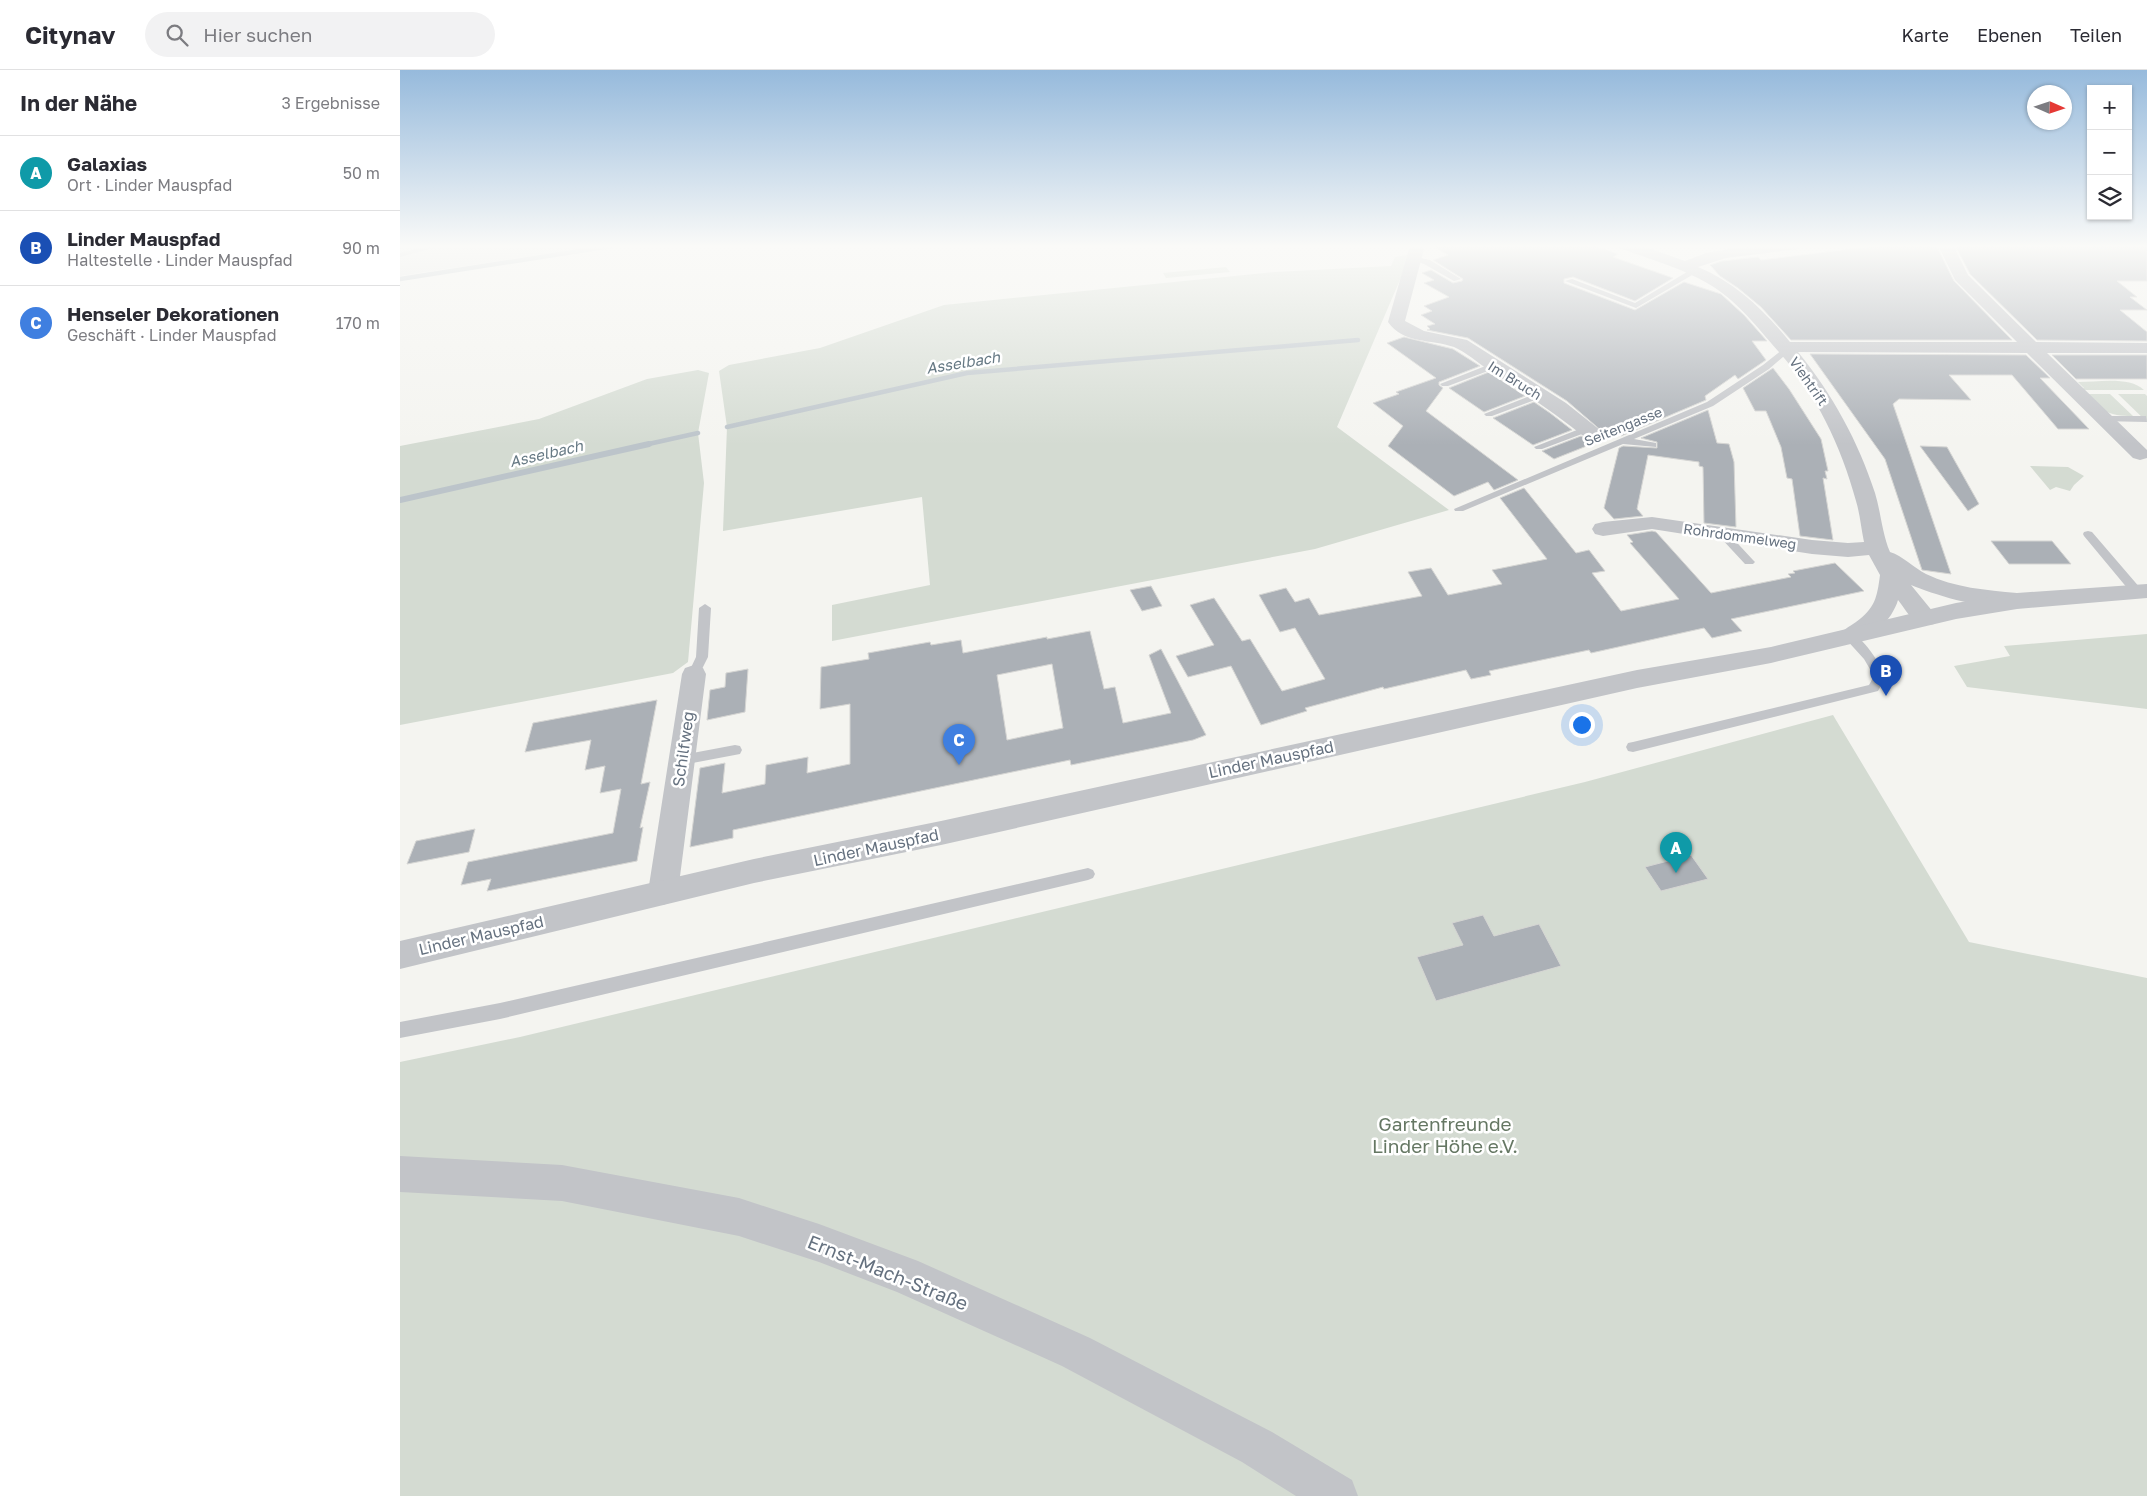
<!DOCTYPE html>
<html lang="de">
<head>
<meta charset="utf-8">
<style>
	:root { --surface:#fff; --page:#f2f2f3; --text:#2b2b33; --muted:#7c7c81; --line:#e1e1e2; --accent:#d93025 }
	body { margin:0; font-family:"Golos Text",sans-serif; background:var(--page); color:var(--text) }
	.controls { position:absolute; right:15px; top:15px; display:grid; overflow:hidden; border-radius:0px; box-shadow:0 1px 4px #0004 }
	.controls button { width:45px; height:45px; display:grid; place-items:center; padding:0; border:0; border-bottom:1px solid var(--line); background:var(--surface); color:var(--text); font:25px sans-serif }
	.compass { position:absolute; left:1627px; top:15px; width:45px; height:45px; border-radius:50%; background:var(--surface); box-shadow:0 1px 4px #0004; rotate:93deg }
	.you { position:absolute; left:1181px; top:654px; width:18px; height:18px; margin:-12px; border:4px solid #fff; border-radius:50%; background:#1a73e8; box-shadow:0 0 0 8px #1a73e833 }
	.badge { display:grid; place-items:center; width:32px; height:32px; border-radius:50%; background:var(--accent); color:#fff; font-size:16px; font-weight:700 }
	.pin { position:absolute; translate:-50% -41px; filter:drop-shadow(0 1px 2px #0008) }
	.pin::after { content:''; position:absolute; top:26px; width:18px; height:15px; background:inherit; clip-path:polygon(0 0,100% 0,50% 100%) }
	.list { margin:0; padding:0; list-style:none }
	h2 { display:flex; justify-content:space-between; align-items:center; height:65px; margin:0; padding:0 20px; font-size:21px }
	h2 small { font-size:16px; font-weight:400; color:var(--muted) }
	.list li { display:grid; grid-template-columns:32px 1fr auto; gap:15px; align-items:center; box-sizing:border-box; height:75px; padding:0 20px; border-top:1px solid var(--line) }
	.list b { display:block; font-size:19px; white-space:nowrap }
	.list p { margin:0; font-size:16px; white-space:nowrap; color:var(--muted) }
	.list em { font-size:16px; font-style:normal; color:var(--muted) }
	.icon { flex:none; width:28px; height:28px; fill:none; stroke:currentColor; stroke-width:2; stroke-linecap:round; stroke-linejoin:round }
	.map { position:relative; flex:none; width:1747px; height:1426px; overflow:hidden }
	header { display:flex; align-items:center; gap:30px; box-sizing:border-box; height:70px; padding:0 25px; background:var(--surface); border-bottom:1px solid var(--line) }
	header strong { font-size:24px }
	nav { display:flex; gap:28px; margin-inline-start:auto; font-size:18px }
	.search { width:350px; height:45px; background:var(--page); display:flex; align-items:center; gap:12px; box-sizing:border-box; padding:0 18px; border-radius:28px; color:var(--muted); font-size:19px }
	main { display:flex }
	aside { flex:1; background:var(--surface) }
	.map>svg:first-child { display:block }
	.built { fill:#e4e5e4 }
	.green { fill:#d4dbd2 }
	.lines { fill:none; stroke-linecap:round; stroke-linejoin:round }
	.stream-far1 { stroke:#bcc4ca; stroke-width:4.5 }
	.stream { stroke:#bcc4ca; stroke-width:6 }
	.building { fill:#abb0b6; stroke:#d5d5d3; fill-rule:evenodd }
	.service { fill:#c2c4c8; fill-rule:evenodd }
	.minor { fill:#c2c4c8; fill-rule:evenodd }
	.tertiary { fill:#c2c4c8; fill-rule:evenodd }
	.labels { text-anchor:middle; dominant-baseline:central; stroke-width:5; stroke-linejoin:round; paint-order:stroke }
	.far-street-label { font-size:14px; fill:#65717f; stroke:#fff }
	.far-water-label { font-size:15px; font-style:italic; fill:#667984; stroke:#fff }
	.street-label { font-size:16px; fill:#65717f; stroke:#fff }
	.near-park-label { font-size:19px; fill:#657763; stroke:#fff }
	.near-street-label { font-size:19px; fill:#65717f; stroke:#fff }
</style>
</head>
<body>
<header>
<strong>Citynav</strong>
<div class="search"><svg class="icon" aria-label="search" viewBox="0 0 24 24"><circle cx="10" cy="10" r="6"/><path d="M15 15l6 6"/></svg>Hier suchen</div>
<nav><a>Karte</a><a>Ebenen</a><a>Teilen</a></nav>
</header>
<main>
<aside>
<h2>In der Nähe<small>3 Ergebnisse</small></h2>
<ul class="list">
<li><span class="badge" style="background:#0f9aa8">A</span><div><b>Galaxias</b><p>Ort · Linder Mauspfad</p></div><em>50 m</em></li>
<li><span class="badge" style="background:#1a4fb4">B</span><div><b>Linder Mauspfad</b><p>Haltestelle · Linder Mauspfad</p></div><em>90 m</em></li>
<li><span class="badge" style="background:#3f7fe0">C</span><div><b>Henseler Dekorationen</b><p>Geschäft · Linder Mauspfad</p></div><em>170 m</em></li>
</ul>
</aside>
<div class="map">
<svg width="1747" height="1426" viewBox="0 0 1747 1426">
	<rect width="100%" height="100%" fill="#f4f4f0"/>
	<path class="built" d="M 0,175 L 203,175 L 0,206 Z"/>
	<path class="green" d="M 1007,185 L 1002,205 L 937,357 L 1049,440 L 915,479 L 432,571 L 432,535 L 530,515 L 522,427 L 323,461 L 327,357 L 319,301 L 329,295 L 420,278 L 544,235 L 875,202 L 991,196 L 995,187 Z
		M 826,197 L 830,202 L 766,208 L 763,203 Z
		M 298,300 L 309,303 L 298,363 L 304,413 L 288,592 L 273,603 L 0,655 L 0,376 L 139,349 L 247,309 Z
		M 1678,312 C 1698,312 1730,306 1744,320 L 1681,320 L 1684,318 Z
		M 1685,324 L 1710,324 L 1733,346 C 1707,346 1703,341 1685,324 Z
		M 1718,324 L 1745,324 L 1747,326 L 1747,352 Z
		M 1630,396 L 1668,397 L 1684,406 L 1674,415 L 1670,421 L 1656,417 L 1650,420 Z
		M 1747,564 L 1747,639 L 1567,617 L 1554,596 L 1610,586 L 1604,576 Z
		M 1433,645 L 1569,872 L 1747,908 L 1747,1426 L 0,1426 L 0,992 L 120,967 L 1185,712 Z"/>
	<g class="lines">
		<path class="stream-far1" d="M 0,209 L 218,175
			M 327,357 L 567,303 L 958,270
			M 244,375 L 298,363"/>
		<path class="stream" d="M 0,430 L 249,374"/>
	</g>
	<path class="building" d="M 1031,175 L 1193,175 L 1218,184 L 1213,187 L 1273,208 L 1235,231 L 1173,207 L 1164,209 L 1164,213 L 1235,240 L 1284,212 L 1321,224 L 1344,245 L 1367,271 L 1352,271 L 1366,290 L 1338,309 L 1335,305 L 1305,326 L 1306,330 L 1221,366 L 1222,362 L 1154,389 L 1142,381 L 1181,366 L 1192,372 L 1201,370 L 1204,363 L 1167,331 L 1068,268 L 1027,260 L 1030,259 L 1027,256 L 1035,254 L 1021,245 L 1032,241 L 1024,236 L 1049,227 L 1024,213 L 1034,210 L 1022,203 L 1031,200 L 1053,213 L 1062,211 L 1063,209 L 1033,190 L 1048,185 Z
		M 1482,175 L 1536,175 L 1554,211 L 1612,270 L 1391,270 L 1361,237 L 1338,218 L 1320,206 L 1310,195 L 1322,191 L 1358,187 L 1361,190 Z
		M 1555,175 L 1747,175 L 1747,211 L 1717,211 L 1737,227 L 1730,227 L 1747,240 L 1720,240 L 1747,262 L 1747,271 L 1637,270 L 1570,204 Z
		M 1004,267 L 1053,279 L 1080,296 L 1039,312 L 1039,315 L 1043,318 L 1026,341 L 1118,410 L 1094,420 L 1088,412 L 1054,426 L 988,376 L 1003,356 L 973,333 L 999,324 L 996,322 L 1036,308 L 987,273 Z
		M 1410,284 L 1626,285 L 1650,308 L 1640,308 L 1689,359 L 1658,359 L 1612,305 L 1549,305 L 1571,330 L 1499,329 L 1493,334 L 1551,504 L 1522,500 L 1485,389 Z
		M 1652,285 L 1747,285 L 1747,309 L 1676,309 Z
		M 1373,298 L 1389,319 L 1421,369 L 1428,401 L 1425,401 L 1427,409 L 1423,408 L 1433,470 L 1400,466 L 1392,409 L 1387,408 L 1381,377 L 1366,341 L 1355,341 L 1343,318 Z
		M 1089,302 L 1125,326 L 1084,342 L 1049,318 Z
		M 1134,332 L 1150,343 L 1172,360 L 1133,375 L 1093,348 Z
		M 1308,340 L 1317,373 L 1329,374 L 1334,392 L 1336,457 L 1304,453 L 1303,397 L 1299,396 L 1299,392 L 1248,385 L 1237,439 L 1243,446 L 1214,449 L 1204,438 L 1219,378 L 1223,376 L 1257,378 L 1257,372 L 1241,368 Z
		M 1520,376 L 1547,377 L 1579,434 L 1568,441 Z
		M 1124,418 L 1176,483 L 1189,480 L 1205,501 L 1192,503 L 1221,541 L 1279,529 L 1230,473 L 1233,472 L 1227,465 L 1252,461 L 1256,462 L 1311,523 L 1391,507 L 1388,504 L 1395,503 L 1393,501 L 1435,493 L 1464,521 L 1331,549 L 1342,561 L 1312,568 L 1304,558 L 1191,583 L 1189,580 L 1089,601 L 1091,605 L 1071,609 L 1066,600 L 984,619 L 983,617 L 905,638 L 907,641 L 861,655 L 831,596 L 788,607 L 776,586 L 814,575 L 790,535 L 814,528 L 842,571 L 850,569 L 882,621 L 925,609 L 895,558 L 880,562 L 859,525 L 886,518 L 895,532 L 909,528 L 919,545 L 1022,526 L 1008,502 L 1031,498 L 1048,525 L 1102,514 L 1092,500 L 1147,489 L 1100,428 Z
		M 1591,471 L 1652,471 L 1671,494 L 1609,494 Z
		M 751,516 L 762,536 L 742,541 L 730,520 Z
		M 690,561 L 704,619 L 715,617 L 723,653 L 771,643 L 749,585 L 761,579 L 806,665 L 793,670 L 671,695 L 670,690 L 333,760 L 333,768 L 290,777 L 300,698 L 325,693 L 322,723 L 365,714 L 366,695 L 408,687 L 407,703 L 450,694 L 450,634 L 420,639 L 421,597 L 469,589 L 468,583 L 530,572 L 531,575 L 561,570 L 563,583 L 647,567 L 647,569 ZM 652,594 L 663,658 L 607,670 L 597,605 Z
		M 348,599 L 345,642 L 307,650 L 310,620 L 325,617 L 326,603 Z
		M 257,630 L 241,714 L 250,712 L 240,758 L 243,757 L 237,791 L 87,821 L 91,809 L 61,815 L 68,792 L 213,763 L 221,719 L 200,723 L 205,696 L 185,700 L 191,670 L 125,682 L 133,653 Z
		M 75,759 L 69,782 L 7,794 L 16,771 Z
		M 1291,785 L 1308,809 L 1261,821 L 1245,797 Z
		M 1083,845 L 1094,866 L 1139,854 L 1161,896 L 1036,931 L 1017,887 L 1063,875 L 1052,853 Z"/>
	<g class="lines">
		<path class="service" d="M 31,175 L 45,175 L 0,187 L 0,183 Z
			M 1012,186 L 1030,190 L 1061,209 L 1054,211 L 1024,194 L 1012,190 Z
			M 1292,199 L 1299,201 L 1236,238 L 1165,211 L 1172,209 L 1235,233 Z
			M 1387,276 L 1391,279 L 1390,281 L 1369,299 L 1313,336 L 1234,369 L 1256,373 L 1256,377 L 1223,374 L 1063,441 L 1055,441 L 1054,439 L 1307,332 L 1363,295 Z
			M 1093,293 L 1097,296 L 1096,298 L 1048,316 L 1042,316 L 1040,314 Z
			M 1140,322 L 1143,323 L 1143,327 L 1092,346 L 1086,346 L 1084,344 Z
			M 1703,346 L 1746,346 L 1747,352 L 1700,351 L 1700,347 Z
			M 1187,356 L 1190,357 L 1190,361 L 1142,379 L 1136,379 L 1134,377 Z
			M 1323,461 L 1327,462 L 1353,490 L 1355,492 L 1353,494 L 1345,494 L 1319,466 L 1318,464 L 1319,462 Z
			M 1688,461 L 1692,462 L 1741,519 L 1743,522 L 1741,525 L 1733,525 L 1684,466 L 1683,464 L 1684,462 Z
			M 305,534 L 311,538 L 308,587 L 298,607 L 294,608 L 288,604 L 296,587 L 299,538 Z
			M 1450,563 C 1464,567 1479,593 1486,606 L 1478,621 L 1233,682 L 1228,681 L 1226,677 L 1228,673 L 1233,672 L 1469,615 L 1474,606 L 1464,589 L 1444,567 Z
			M 335,675 L 340,676 L 342,680 L 340,684 L 282,695 L 277,694 L 275,690 L 277,686 L 282,685 Z
			M 688,798 L 693,800 L 695,804 L 693,808 L 688,810 L 100,949 L 0,968 L 0,952 L 100,933 Z"/>
		<path class="minor" d="M 1010,175 L 1025,175 L 1005,251 L 1024,261 L 1067,270 L 1166,333 L 1200,360 L 1203,364 L 1200,368 L 1193,370 L 1186,368 C 1155,343 1123,322 1089,300 C 1078,293 1066,282 1054,277 C 1031,269 1003,274 988,252 Z
			M 1217,175 L 1240,175 L 1285,191 L 1306,183 L 1340,177 L 1406,175 L 1399,179 L 1326,188 L 1298,197 C 1336,213 1364,240 1390,272 L 1617,272 L 1555,210 L 1538,175 L 1553,175 L 1568,205 L 1636,272 L 1747,273 L 1747,283 L 1647,283 L 1747,380 L 1747,388 L 1740,390 L 1733,388 L 1627,283 L 1398,282 C 1433,325 1458,371 1475,423 C 1481,443 1482,463 1490,482 C 1503,486 1514,498 1526,504 C 1555,518 1586,520 1617,523 L 1625,526 L 1629,531 L 1625,536 C 1598,544 1537,526 1511,515 L 1538,548 L 1534,554 C 1515,559 1509,544 1498,530 C 1492,551 1465,579 1441,573 L 1438,567 C 1442,560 1449,557 1456,552 C 1475,538 1477,528 1480,505 L 1469,485 L 1448,487 L 1412,484 L 1252,459 L 1203,466 L 1195,464 L 1192,459 L 1195,454 L 1203,452 L 1252,447 L 1412,470 L 1448,473 L 1464,472 C 1461,458 1460,444 1456,431 C 1441,376 1416,323 1378,281 C 1356,256 1337,230 1307,213 C 1279,197 1249,189 1219,178 Z
			M 294,595 L 303,598 L 306,604 L 278,822 L 274,831 L 263,835 L 252,831 L 248,822 L 282,604 L 285,598 Z
			M 0,1086 L 162,1095 L 339,1128 L 419,1154 L 518,1191 L 690,1268 L 872,1362 L 952,1410 L 958,1426 L 896,1426 L 842,1392 L 662,1296 L 497,1222 L 419,1192 L 339,1166 L 162,1131 L 0,1122 Z"/>
		<path class="tertiary" d="M 1747,514 L 1747,528 L 1617,539 L 1556,549 L 1371,593 L 1237,618 L 541,775 L 354,813 L 0,899 L 0,871 L 354,789 L 541,751 L 1237,600 L 1371,577 L 1556,533 L 1617,523 Z"/>
	</g>
	<linearGradient id="sky" x2="0" y2="1"><stop stop-color="#96badc"/><stop offset="0.47" stop-color="#fafaf8"/><stop offset="1" stop-color="#fafaf8" stop-opacity="0"/></linearGradient>
	<rect width="1747" height="375" fill="url(#sky)"/>
	<g class="labels">
		<g class="far-street-label">
			<text transform="translate(1115 310) rotate(32)">Im Bruch</text>
			<text transform="translate(1409 311) rotate(55)">Viehtrift</text>
			<text transform="translate(1223 356) rotate(-22)">Seitengasse</text>
			<text transform="translate(1340 466) rotate(8)">Rohrdommelweg</text>
		</g>
		<g class="far-water-label">
			<text transform="translate(563 292) rotate(-9)">Asselbach</text>
			<text transform="translate(146 383) rotate(-13)">Asselbach</text>
		</g>
		<g class="street-label">
			<text transform="translate(283 679) rotate(-82)">Schilfweg</text>
			<text transform="translate(871 689) rotate(-12)">Linder Mauspfad</text>
			<text transform="translate(476 777) rotate(-12)">Linder Mauspfad</text>
			<text transform="translate(81 865) rotate(-13)">Linder Mauspfad</text>
		</g>
		<g class="near-park-label">
			<text x="1045" y="1053">Gartenfreunde<tspan x="1045" dy="22">Linder Höhe e.V.</tspan></text>
		</g>
		<g class="near-street-label">
			<text transform="translate(488 1202) rotate(22)">Ernst-Mach-Straße</text>
		</g>
	</g>
</svg>
<div class="controls">
<button>+</button>
<button>−</button>
<button><svg class="icon" aria-label="layers" viewBox="0 0 24 24"><path d="M12 4l9 5-9 5-9-5zM3 14l9 5 9-5"/></svg></button>
</div>
<svg class="compass" viewBox="-18 -18 36 36"><path d="M0-13l5 13h-10z" fill="#e53935"/><path d="M0 13l5-13h-10z" fill="#7c7c81"/></svg>
<div class="you"></div>
<div class="pin badge" style="left:1276px;top:803px;background:#0f9aa8">A</div>
<div class="pin badge" style="left:1486px;top:626px;background:#1a4fb4">B</div>
<div class="pin badge" style="left:559px;top:695px;background:#3f7fe0">C</div>
</div>
</main>
</body>
</html>
